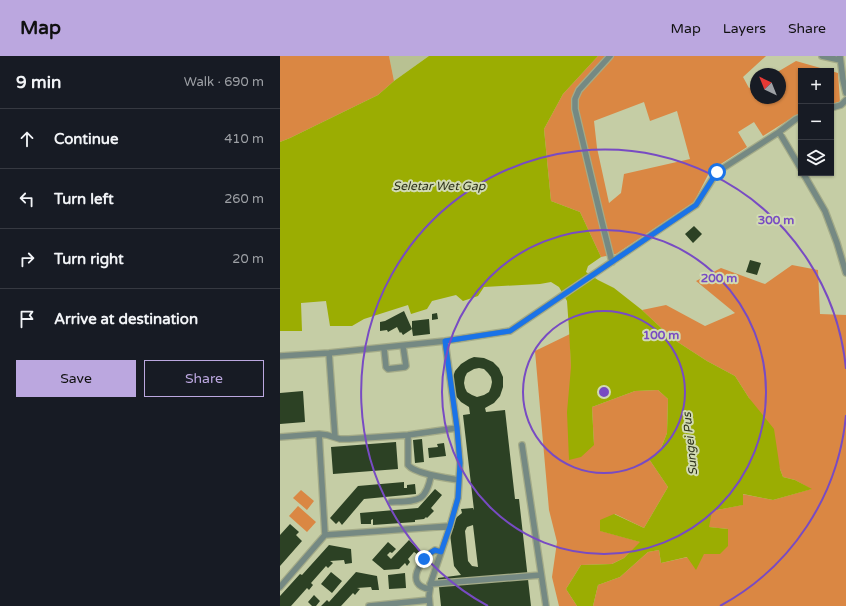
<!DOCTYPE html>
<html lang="en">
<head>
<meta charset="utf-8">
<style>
	:root { --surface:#171b24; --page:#242831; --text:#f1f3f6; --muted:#9ea1a6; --line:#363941; --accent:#bba7df }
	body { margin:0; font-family:"Varela Round",sans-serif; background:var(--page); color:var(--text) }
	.controls { position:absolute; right:12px; top:12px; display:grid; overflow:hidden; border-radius:0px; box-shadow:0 1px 3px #0004 }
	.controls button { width:36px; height:36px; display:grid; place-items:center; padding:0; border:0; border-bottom:1px solid var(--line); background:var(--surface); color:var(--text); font:20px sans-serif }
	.compass { position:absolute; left:470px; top:12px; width:36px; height:36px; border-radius:50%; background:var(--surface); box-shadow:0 1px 3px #0004; rotate:317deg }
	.stop { position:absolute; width:12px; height:12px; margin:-9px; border:3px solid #1a73e8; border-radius:50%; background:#fff }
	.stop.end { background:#1a73e8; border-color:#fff; box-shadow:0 1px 4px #0008 }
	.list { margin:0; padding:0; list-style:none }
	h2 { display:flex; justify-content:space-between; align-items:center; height:52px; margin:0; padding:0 16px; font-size:17px }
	h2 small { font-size:13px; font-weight:400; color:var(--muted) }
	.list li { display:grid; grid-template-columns:26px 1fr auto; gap:12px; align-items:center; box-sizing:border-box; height:60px; padding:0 16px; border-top:1px solid var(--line) }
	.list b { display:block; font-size:15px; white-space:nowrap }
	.list em { font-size:13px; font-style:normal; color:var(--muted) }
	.actions { display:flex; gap:8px; padding:12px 16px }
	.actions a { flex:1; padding:9px 0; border:1px solid var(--accent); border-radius:0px; text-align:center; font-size:14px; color:var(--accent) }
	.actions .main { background:var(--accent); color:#111 }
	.icon { flex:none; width:22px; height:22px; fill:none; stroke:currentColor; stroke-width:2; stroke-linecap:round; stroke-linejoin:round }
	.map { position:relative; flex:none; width:566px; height:550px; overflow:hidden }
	header { display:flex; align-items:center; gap:24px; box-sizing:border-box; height:56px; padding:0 20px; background:var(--accent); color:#111 }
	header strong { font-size:19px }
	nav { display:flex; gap:22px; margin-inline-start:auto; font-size:14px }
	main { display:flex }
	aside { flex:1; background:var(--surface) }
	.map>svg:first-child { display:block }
	.built { fill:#b8c192 }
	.green { fill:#da8743; fill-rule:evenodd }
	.water { fill:#9bad02 }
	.building { fill:#2c4124; fill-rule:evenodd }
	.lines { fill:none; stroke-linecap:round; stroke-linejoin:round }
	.minor-casing { stroke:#a4ab88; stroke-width:8 }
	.minor { stroke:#758983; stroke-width:5.5 }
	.route { stroke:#1a73e8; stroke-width:5 }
	.ring { fill:none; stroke:#784bc3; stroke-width:2 }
	.labels { text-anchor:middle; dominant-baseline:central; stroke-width:4; stroke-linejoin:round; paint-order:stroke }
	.water-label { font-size:12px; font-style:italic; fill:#2d311a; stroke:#d1dab2 }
	.centre { fill:#784bc3; stroke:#d1dab2; stroke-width:2 }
	.ring-label { font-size:12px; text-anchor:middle; font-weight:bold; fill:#784bc3; stroke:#d1dab2; stroke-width:4; stroke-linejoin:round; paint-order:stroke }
</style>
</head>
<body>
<header>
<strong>Map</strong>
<nav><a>Map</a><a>Layers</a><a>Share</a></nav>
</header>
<main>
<aside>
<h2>9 min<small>Walk · 690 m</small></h2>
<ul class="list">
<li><svg class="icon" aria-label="ahead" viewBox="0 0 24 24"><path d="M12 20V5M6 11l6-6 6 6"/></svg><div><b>Continue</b></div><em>410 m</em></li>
<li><svg class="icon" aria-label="left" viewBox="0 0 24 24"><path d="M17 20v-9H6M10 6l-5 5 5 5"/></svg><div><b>Turn left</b></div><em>260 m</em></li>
<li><svg class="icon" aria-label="right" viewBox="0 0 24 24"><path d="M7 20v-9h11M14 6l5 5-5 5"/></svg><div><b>Turn right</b></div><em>20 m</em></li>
<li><svg class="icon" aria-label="arrive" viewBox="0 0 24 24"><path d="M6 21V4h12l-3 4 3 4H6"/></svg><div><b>Arrive at destination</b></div></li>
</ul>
<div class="actions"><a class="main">Save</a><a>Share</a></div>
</aside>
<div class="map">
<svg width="566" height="550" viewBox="0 0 566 550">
	<rect width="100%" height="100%" fill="#c5cda5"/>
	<path class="built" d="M 109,0 L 149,0 L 114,25 Z"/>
	<path class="green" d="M 0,0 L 109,0 L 114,25 L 98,39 L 10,82 L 0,86 Z
		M 318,0 L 486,0 L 463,21 L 469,32 L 476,28 L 476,42 L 500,42 L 500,18 L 494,18 L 516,5 L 551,15 L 521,15 L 521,56 L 483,80 L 474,66 L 458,76 L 467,91 L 430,115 L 414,146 L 336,198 L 321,201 L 300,156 L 271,145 L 264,73 L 283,38 ZM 364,46 L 370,65 L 397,55 L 410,103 L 344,118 L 341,137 L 329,147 L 317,92 L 314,65 Z
		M 551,15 L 558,17 L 560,46 L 551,48 Z
		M 512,209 L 538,214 L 540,258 L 566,259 L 566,550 L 313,550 L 318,529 L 340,521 L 368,496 L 379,494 L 381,507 L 408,501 L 424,498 L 448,473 L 428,471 L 432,455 L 462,449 L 462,438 L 493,444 L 531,433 L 515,424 L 503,421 L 500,413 L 469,342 L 455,320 L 427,305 L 393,283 L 362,254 L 386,249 L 425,270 L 455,257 L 416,225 L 441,212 L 485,228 Z
		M 290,278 L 291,311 L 314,389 L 312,351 L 355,335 L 378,334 L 388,343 L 387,377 L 380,395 L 369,403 L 388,431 L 364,472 L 335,458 L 321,475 L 361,486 L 344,502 L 332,508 L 301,509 L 286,533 L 297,550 L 279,550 L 272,521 L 277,486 L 269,454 L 255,295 Z
		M 21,434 L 34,445 L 27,454 L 13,442 Z
		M 18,450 L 36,466 L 27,476 L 9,460 Z"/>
	<path class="water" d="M 149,0 L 318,0 L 283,38 L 264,73 L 271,145 L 300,156 L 321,201 L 308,210 L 306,216 L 318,224 L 334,232 L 362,254 L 393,283 L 427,305 L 455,320 L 469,342 L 494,373 L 500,413 L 503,421 L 515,424 L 532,433 L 493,444 L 463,438 L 463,449 L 432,455 L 429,471 L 448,473 L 448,490 L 440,498 L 424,498 L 416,514 L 407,501 L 381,507 L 379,494 L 368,496 L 340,521 L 318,529 L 313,550 L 297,550 L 286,533 L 301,509 L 332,508 L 344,502 L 360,486 L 320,475 L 320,464 L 334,458 L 364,472 L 388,431 L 369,403 L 380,395 L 387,377 L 388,343 L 378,334 L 355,335 L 312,351 L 314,389 L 301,401 L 289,404 L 287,356 L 291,311 L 289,273 L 287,245 L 279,231 L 271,226 L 260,228 L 204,231 L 198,240 L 183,245 L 176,239 L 152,245 L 147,253 L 131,258 L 128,249 L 84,263 L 72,270 L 50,270 L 46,245 L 21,247 L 22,275 L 0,275 L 0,86 L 10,82 L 98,39 L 114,25 Z"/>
	<path class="building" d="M 414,170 L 422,178 L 413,187 L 405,178 Z
		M 470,204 L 481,207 L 477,219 L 466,216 Z
		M 124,255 L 132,273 L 132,265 L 149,263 L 150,278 L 133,280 L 132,273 L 123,279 L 121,276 L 120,277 L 117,271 L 108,276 L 107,274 L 100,275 L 100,266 L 105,265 Z
		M 157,257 L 158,263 L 152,264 L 152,258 Z
		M 194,301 L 204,302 L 213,306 L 219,312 L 223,321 L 223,331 L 220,340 L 214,347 L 205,352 L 206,356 L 225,354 L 235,443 L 239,443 L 251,550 L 161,550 L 158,522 L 181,519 L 174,510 L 170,478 L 173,466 L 177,461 L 182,457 L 181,453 L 193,452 L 194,454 L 183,359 L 190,358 L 189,351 L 181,346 L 175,339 L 172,324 L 175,315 L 181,308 L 189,303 ZM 199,312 L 204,313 L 208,317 L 211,321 L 212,326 L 211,331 L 209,336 L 204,339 L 197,341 L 192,339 L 187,336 L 185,332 L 184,327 L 185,321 L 187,317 L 194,313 ZM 193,469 L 198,511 L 192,510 L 188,505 L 185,475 L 187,471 Z
		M 23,335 L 25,366 L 0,368 L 0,337 Z
		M 142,383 L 144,406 L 135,407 L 133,384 Z
		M 116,386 L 118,413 L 53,418 L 51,391 Z
		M 164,387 L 166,400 L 149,402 L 148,392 L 158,391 L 157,388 Z
		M 124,426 L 124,432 L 127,432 L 127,429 L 135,428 L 136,438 L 84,443 L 62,469 L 59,465 L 56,468 L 50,462 L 78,430 Z
		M 155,433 L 162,439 L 151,452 L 154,455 L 147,462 L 146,461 L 144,463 L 135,464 L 135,466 L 93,469 L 93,463 L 91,464 L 91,468 L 81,468 L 80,457 L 138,452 Z
		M 10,468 L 19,476 L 16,479 L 22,485 L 0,510 L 0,479 Z
		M 129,484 L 140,495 L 137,498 L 134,496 L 128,503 L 130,506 L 127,510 L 125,507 L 119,513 L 104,514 L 92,504 L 108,486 L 116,493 L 112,497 L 110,496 L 107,499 L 111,503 Z
		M 49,489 L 71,493 L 72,507 L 65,508 L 64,504 L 50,505 L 53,507 L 48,512 L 46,510 L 31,527 L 33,529 L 29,534 L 27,532 L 11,550 L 0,550 L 0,540 L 20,518 L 22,519 Z
		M 51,516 L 62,525 L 52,537 L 41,528 Z
		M 76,516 L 97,520 L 99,534 L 92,534 L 91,531 L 77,532 L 80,533 L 75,539 L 73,537 L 61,550 L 41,550 L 47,544 L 49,546 Z
		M 125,517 L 126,532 L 109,533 L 108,519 Z
		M 34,539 L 40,545 L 36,550 L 32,550 L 28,546 Z"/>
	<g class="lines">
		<defs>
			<path id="minor" d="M 330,0 L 299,34 L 295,43 L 295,53 L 322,166 L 332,206
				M 542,0 L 560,4
				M 560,0 L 563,24 L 566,37
				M 551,52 L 561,49 L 566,44
				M 499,76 L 521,113
				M 523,117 L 545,155 L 557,187 L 566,217
				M 104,292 L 106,311 L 108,313 L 125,311 L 126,310 L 123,290
				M 49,297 L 55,381
				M 0,300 L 49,297 L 165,285 L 230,275 L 389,167 L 416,149 L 437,116 L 499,76 L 516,63 L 521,61
				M 39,378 L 45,479
				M 128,379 L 128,409 C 135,418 167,422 179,424
				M 0,381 L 39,378 L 47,379 L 60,383 L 69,383 L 128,379 L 177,372
				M 242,389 L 266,550
				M 111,446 C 137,445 146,447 151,419
				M 150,528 L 261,519
				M 0,531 L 45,479 L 170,470
				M 150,533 C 123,530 141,502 155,494 L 161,496
				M 89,550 L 149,544
				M 150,550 L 149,540 L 151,526 L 170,470 L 178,442 L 180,407 L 177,372 L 165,285"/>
		</defs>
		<use href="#minor" class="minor-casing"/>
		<use href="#minor" class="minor"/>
	</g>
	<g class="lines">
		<path class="route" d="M 144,503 L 150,497 L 155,494 L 161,496 L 170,470 L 178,442 L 180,407 L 177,372 L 165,285 L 230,275 L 416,149 L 437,116"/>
	</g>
	<g class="ring">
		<circle cx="324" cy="336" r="81"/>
		<circle cx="324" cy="336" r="162"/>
		<path d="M566 359A243 243 0 0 1 440 550M208 550A243 243 0 1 1 566 313"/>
	</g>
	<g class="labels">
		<g class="water-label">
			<text x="159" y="130">Seletar Wet Gap</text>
			<text transform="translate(410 388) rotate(-96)">Sungei Pus</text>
		</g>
	</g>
	<circle cx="324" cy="336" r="6" class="centre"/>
	<g class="ring-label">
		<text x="496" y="168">300 m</text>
		<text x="439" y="226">200 m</text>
		<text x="381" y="283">100 m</text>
	</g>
</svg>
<div class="controls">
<button>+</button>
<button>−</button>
<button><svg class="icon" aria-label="layers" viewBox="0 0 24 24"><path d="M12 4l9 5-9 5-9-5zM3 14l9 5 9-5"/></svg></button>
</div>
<svg class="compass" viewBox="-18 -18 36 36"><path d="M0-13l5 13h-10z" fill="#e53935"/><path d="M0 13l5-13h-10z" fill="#9ea1a6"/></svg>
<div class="stop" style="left:437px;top:116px"></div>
<div class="stop end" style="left:144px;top:503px"></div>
</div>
</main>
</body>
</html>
